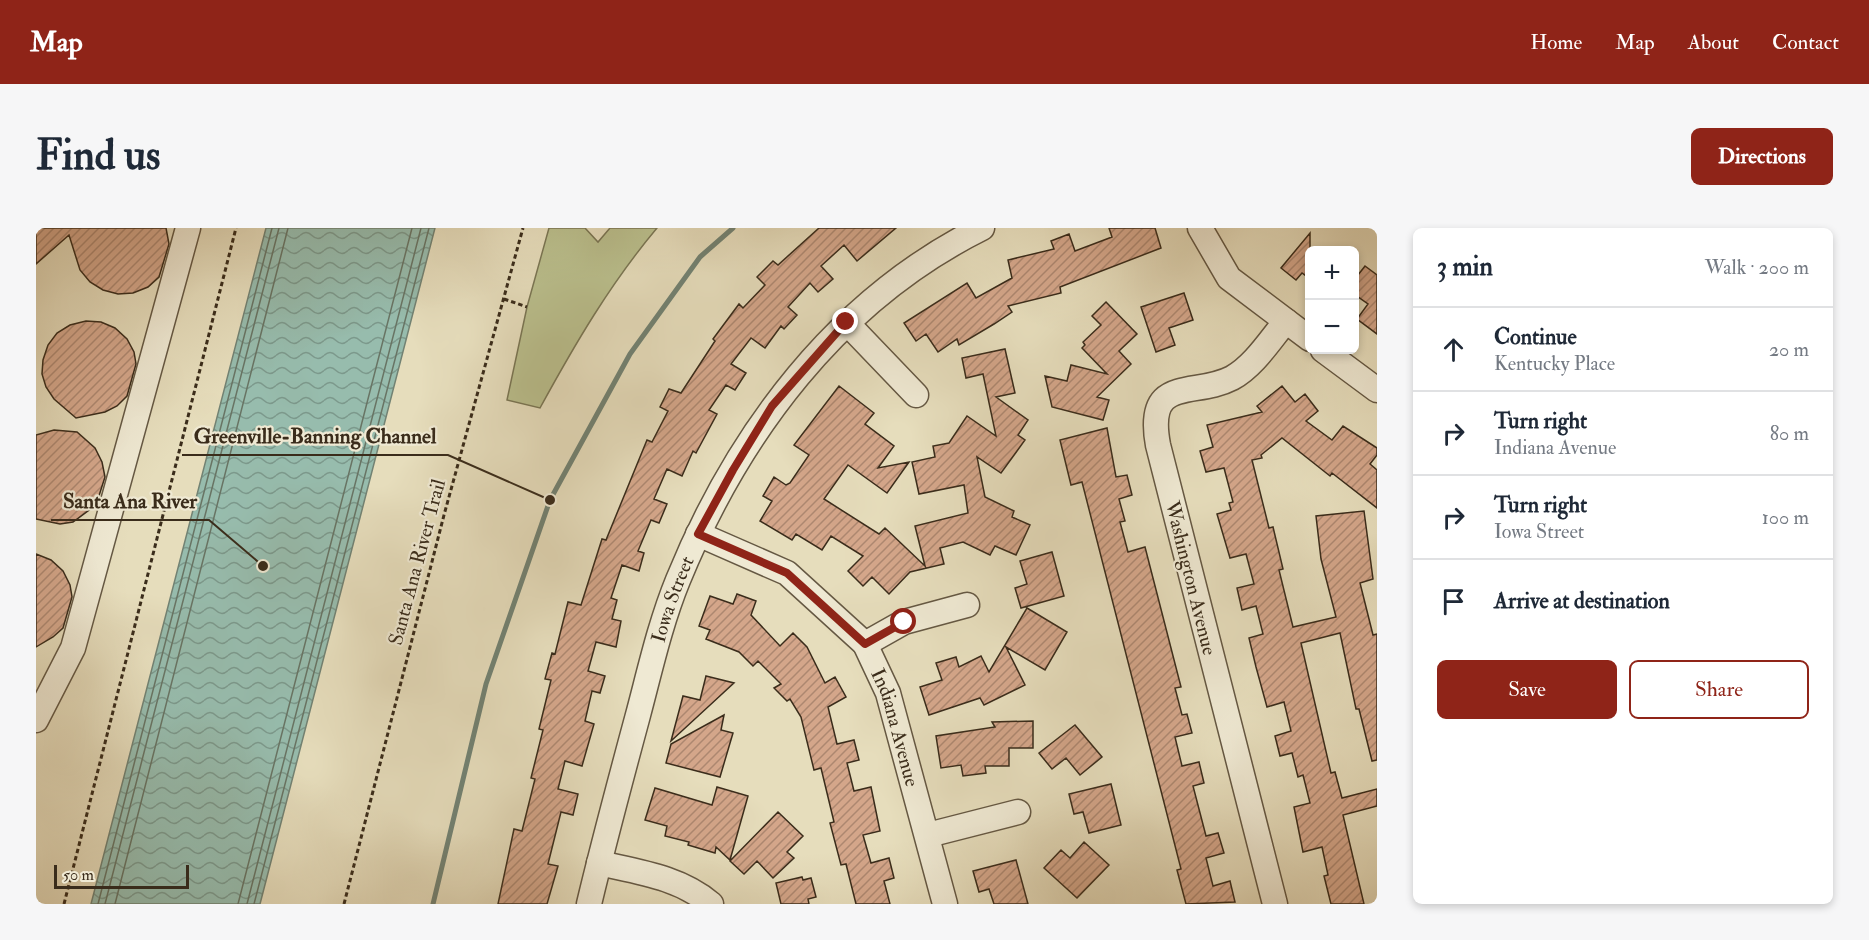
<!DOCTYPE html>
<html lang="en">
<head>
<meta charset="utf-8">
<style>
	:root { --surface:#fff; --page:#f6f6f7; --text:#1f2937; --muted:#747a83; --line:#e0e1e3; --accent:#8f2418 }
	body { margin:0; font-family:"IM FELL Double Pica",serif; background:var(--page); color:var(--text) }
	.controls { position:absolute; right:18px; top:18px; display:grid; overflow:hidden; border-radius:9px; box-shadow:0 3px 9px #0003 }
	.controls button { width:54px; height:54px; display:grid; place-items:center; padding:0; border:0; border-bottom:2px solid var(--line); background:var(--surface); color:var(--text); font:30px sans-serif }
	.scale { position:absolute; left:18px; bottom:15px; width:135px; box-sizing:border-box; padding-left:6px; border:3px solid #3a2c1b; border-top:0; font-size:16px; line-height:21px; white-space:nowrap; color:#3a2c1b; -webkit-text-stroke:4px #efe9d3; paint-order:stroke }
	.stop { position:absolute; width:18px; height:18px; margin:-14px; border:4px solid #8f2418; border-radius:50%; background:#fff }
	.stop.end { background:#8f2418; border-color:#fff; box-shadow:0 2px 6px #0008 }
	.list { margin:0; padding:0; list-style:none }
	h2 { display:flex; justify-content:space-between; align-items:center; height:78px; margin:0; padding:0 24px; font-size:26px }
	h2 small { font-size:20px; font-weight:400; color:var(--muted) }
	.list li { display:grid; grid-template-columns:39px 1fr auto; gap:18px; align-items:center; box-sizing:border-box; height:84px; padding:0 24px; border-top:2px solid var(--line) }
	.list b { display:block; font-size:22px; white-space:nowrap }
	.list p { margin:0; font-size:20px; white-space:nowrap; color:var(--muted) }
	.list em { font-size:20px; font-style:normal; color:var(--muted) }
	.actions { display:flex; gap:12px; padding:18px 24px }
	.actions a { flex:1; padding:14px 0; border:2px solid var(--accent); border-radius:9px; text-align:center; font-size:21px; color:var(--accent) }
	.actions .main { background:var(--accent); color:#fff }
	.icon { flex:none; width:33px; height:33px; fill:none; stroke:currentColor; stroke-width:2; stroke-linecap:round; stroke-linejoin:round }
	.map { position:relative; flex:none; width:1341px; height:676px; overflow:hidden; border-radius:9px }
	header { display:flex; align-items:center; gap:36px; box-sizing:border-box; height:84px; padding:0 30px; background:var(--accent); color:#fff }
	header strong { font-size:28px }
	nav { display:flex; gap:33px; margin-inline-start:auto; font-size:21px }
	.intro { display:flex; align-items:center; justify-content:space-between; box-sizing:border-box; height:144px; padding:0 36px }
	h1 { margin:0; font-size:42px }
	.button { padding:15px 27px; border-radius:9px; background:var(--accent); color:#fff; font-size:21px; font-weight:700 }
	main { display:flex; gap:36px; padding:0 36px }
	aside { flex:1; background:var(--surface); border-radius:9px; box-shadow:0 3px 9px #0003 }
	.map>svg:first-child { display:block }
	.park { fill:#babf8d; stroke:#7a7654; stroke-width:1.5 }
	.water { fill:url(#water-waves); stroke:#728273; stroke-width:1.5 }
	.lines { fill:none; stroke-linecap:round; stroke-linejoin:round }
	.shore { stroke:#687464; stroke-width:1.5 }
	.stream { stroke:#728273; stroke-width:5 }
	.building { fill:url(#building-hatch); stroke:#3a2c1b; stroke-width:1.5 }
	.minor-casing { stroke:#655843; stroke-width:27 }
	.path { stroke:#3a2c1b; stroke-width:3; stroke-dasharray:4.5 3; stroke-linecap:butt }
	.minor { stroke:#efe9d3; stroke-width:24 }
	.route { stroke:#8f2418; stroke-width:8 }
	.labels { text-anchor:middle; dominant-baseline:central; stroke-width:4.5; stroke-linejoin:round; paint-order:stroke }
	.street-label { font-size:20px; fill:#3a2c1b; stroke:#efe9d3 }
	.leader { fill:none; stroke:#3a2c1b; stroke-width:2 }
	.callout-dot { fill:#3a2c1b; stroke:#efe9d3; stroke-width:2 }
	.callout-label { font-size:21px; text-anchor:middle; font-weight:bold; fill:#3a2c1b; stroke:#efe9d3; stroke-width:4.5; stroke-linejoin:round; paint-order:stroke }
</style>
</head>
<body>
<header>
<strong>Map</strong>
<nav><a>Home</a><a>Map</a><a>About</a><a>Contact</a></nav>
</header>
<div class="intro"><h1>Find us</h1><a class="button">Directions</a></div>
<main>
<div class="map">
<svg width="1341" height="676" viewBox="0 0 1341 676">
	<defs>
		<pattern id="water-waves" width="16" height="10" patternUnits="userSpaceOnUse" patternTransform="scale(1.5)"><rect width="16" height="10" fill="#97bcad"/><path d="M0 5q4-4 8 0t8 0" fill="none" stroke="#7c998c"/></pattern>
		<pattern id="building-hatch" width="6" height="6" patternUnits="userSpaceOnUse" patternTransform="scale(1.5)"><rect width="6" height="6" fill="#d4a68a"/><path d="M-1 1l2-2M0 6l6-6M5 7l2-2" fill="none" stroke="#ad8770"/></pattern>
	</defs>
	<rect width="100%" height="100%" fill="#e6ddbc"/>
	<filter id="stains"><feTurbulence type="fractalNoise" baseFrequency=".00333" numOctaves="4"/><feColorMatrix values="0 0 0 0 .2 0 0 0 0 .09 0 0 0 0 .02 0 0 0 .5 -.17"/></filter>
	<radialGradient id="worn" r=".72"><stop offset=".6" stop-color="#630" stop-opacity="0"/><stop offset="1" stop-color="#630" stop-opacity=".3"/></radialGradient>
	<path class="park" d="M 513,0 L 549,0 L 562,14 L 574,0 L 621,0 C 574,56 539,116 504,180 L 471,172 L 491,79 Z"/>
	<path class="water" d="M 230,0 L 399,0 L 224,676 L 55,676 Z"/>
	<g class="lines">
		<path class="shore" d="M 62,676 L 236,0
			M 69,676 L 243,0
			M 79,676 L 252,0
			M 202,676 L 376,0
			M 211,676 L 385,0
			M 218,676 L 393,0"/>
		<path class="stream" d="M 397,676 L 450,456 L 514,272 L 594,126 L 664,29 L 697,0"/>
	</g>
	<path class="building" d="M 0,0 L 130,0 L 133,16 L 123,49 L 112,59 L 97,65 L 82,66 L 67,62 L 54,54 L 44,42 L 33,7 L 0,36 Z
		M 783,0 L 860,0 L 821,33 L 808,17 L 785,38 L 797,51 L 782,64 L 774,55 L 752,79 L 761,87 L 748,101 L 745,98 L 729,120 L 715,110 L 695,136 L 710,145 L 699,162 L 690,157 L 673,182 L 681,186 L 660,225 L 657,223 L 646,248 L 631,241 L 618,271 L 631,276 L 623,295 L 615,292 L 602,323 L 608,325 L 603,343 L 586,337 L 575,370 L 581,372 L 576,391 L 585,393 L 580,419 L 560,414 L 552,443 L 569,448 L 564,465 L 556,463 L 549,493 L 558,496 L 546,538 L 529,533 L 522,561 L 542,566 L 537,587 L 525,584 L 512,636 L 522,638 L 511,676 L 462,676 L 478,601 L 486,603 L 499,551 L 495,550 L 507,502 L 503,501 L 515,452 L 509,451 L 516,425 L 519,426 L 532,374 L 545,377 L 566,311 L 570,312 L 611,212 L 616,214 L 632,183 L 624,179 L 633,161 L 645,165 L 679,113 L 677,111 L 703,76 L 707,80 L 729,57 L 721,49 L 737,33 L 742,37 Z
		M 1073,0 L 1119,0 L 1125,20 L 1024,59 L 1025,65 L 972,78 L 976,84 L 958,96 L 923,117 L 921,111 L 902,124 L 890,106 L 880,113 L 868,95 L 931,55 L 940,70 L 976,50 L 972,32 L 1018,21 L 1015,13 L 1033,6 L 1039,23 L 1076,9 Z
		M 1274,5 L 1274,51 L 1266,45 L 1260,52 L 1245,40 Z
		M 1329,38 L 1341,47 L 1341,106 L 1321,91 L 1332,76 L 1318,66 L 1318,52 Z
		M 1148,65 L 1157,92 L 1133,100 L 1139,117 L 1120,124 L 1105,79 Z
		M 1070,74 L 1101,106 L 1083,123 L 1095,136 L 1061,169 L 1073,172 L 1067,192 L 1016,179 L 1009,148 L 1031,153 L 1035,137 L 1071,146 L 1046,120 L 1049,117 L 1047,114 L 1065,97 L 1056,88 Z
		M 50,93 L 65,94 L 79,100 L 91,111 L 98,124 L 100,136 L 91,168 L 81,178 L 69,184 L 40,190 L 18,171 L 10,159 L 6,146 L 7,132 L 12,117 L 21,105 L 34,97 Z
		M 969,121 L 979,165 L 960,169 L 992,192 L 982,207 L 989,212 L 965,245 L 941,229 L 949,269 L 978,283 L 976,289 L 994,297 L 980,327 L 959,318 L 954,327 L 927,314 L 904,320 L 908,336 L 874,344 L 853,366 L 836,349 L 827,358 L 812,343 L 827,328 L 795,308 L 786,322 L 760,306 L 756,312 L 724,293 L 736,273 L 727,268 L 738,249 L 750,257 L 754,255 L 773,227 L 758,217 L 803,158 L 838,185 L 829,196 L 858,218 L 842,240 L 873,234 L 851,265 L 812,237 L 788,271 L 843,306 L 849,300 L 889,338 L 879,298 L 932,285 L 928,257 L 883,266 L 876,234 L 899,229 L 897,218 L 913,215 L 931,188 L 960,208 L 947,146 L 930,150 L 926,130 Z
		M 1246,158 L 1259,174 L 1269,166 L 1282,183 L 1270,193 L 1296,212 L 1307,198 L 1341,220 L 1341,227 L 1334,236 L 1341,242 L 1341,280 L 1296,245 L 1294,248 L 1246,210 L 1225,227 L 1226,230 L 1216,232 L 1233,300 L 1237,299 L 1247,341 L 1243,342 L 1257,399 L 1300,389 L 1285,331 L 1280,288 L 1328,283 L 1337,351 L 1324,355 L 1337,407 L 1341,406 L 1341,532 L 1336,533 L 1323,481 L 1320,481 L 1304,405 L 1265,415 L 1295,545 L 1299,544 L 1306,570 L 1341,561 L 1341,578 L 1307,587 L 1328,676 L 1295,676 L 1288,648 L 1292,647 L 1286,619 L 1267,624 L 1258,579 L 1274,575 L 1267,547 L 1262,549 L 1256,525 L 1244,528 L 1239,508 L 1255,503 L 1248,474 L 1231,479 L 1220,439 L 1213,410 L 1227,406 L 1220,378 L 1206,382 L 1201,360 L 1218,356 L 1210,326 L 1194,330 L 1181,286 L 1195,282 L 1193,275 L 1197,274 L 1188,240 L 1170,244 L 1164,223 L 1177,219 L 1171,197 L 1226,184 L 1221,178 Z
		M 1071,200 L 1080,249 L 1091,247 L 1096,267 L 1083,271 L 1089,293 L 1084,294 L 1092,324 L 1109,319 L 1145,459 L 1139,460 L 1146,487 L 1151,486 L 1156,505 L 1139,509 L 1146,538 L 1163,534 L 1168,555 L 1157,558 L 1170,608 L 1182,605 L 1188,625 L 1170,630 L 1177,658 L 1194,653 L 1199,674 L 1150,676 L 1141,642 L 1145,641 L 1046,254 L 1035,257 L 1024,212 Z
		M 18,202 L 41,204 L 59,220 L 66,234 L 69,249 L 60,277 L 37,294 L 24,296 L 0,291 L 0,207 Z
		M 1016,324 L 1028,368 L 985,380 L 979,360 L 991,356 L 984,333 Z
		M 0,326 L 15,332 L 27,343 L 34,357 L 36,369 L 27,400 L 17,409 L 0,419 Z
		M 701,366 L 720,373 L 715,387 L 744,418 L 757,405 L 771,419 L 789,455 L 799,449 L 810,469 L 792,479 L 801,516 L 818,512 L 823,532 L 811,535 L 818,563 L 835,559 L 844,603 L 827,607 L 835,635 L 853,630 L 858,650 L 848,653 L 854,676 L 820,676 L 810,636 L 805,637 L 794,595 L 798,594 L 785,540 L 778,542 L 765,489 L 754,471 L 751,473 L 738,460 L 745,456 L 722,433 L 717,438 L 703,424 L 670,411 L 674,402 L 663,398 L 674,368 L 697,376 Z
		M 991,380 L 1031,404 L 1009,442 L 970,419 L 989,457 L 948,477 L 944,470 L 893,487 L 884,459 L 906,452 L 900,435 L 920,429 L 923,439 L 945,428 L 953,444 Z
		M 670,448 L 698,455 L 635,513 L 647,468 L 664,472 Z
		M 688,487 L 685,502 L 697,505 L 684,549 L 630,535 L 635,516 Z
		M 997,493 L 997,520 L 973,520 L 973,538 L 949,538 L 950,545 L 927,548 L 925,537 L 905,540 L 900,508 L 959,499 L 956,494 Z
		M 1039,497 L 1066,529 L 1044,547 L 1030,530 L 1016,541 L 1003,525 Z
		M 1075,556 L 1085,597 L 1053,605 L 1047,584 L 1038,586 L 1033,566 Z
		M 681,559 L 712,568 L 694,632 L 680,619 L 679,625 L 652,617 L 653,614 L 629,608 L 631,598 L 609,592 L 619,560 L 676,577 Z
		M 742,584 L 767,608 L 751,624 L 758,630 L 737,650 L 721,633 L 708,646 L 694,633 Z
		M 1048,614 L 1073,637 L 1041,670 L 1008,640 L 1025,622 L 1034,630 Z
		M 980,632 L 992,676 L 958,676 L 953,661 L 943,664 L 937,643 Z
		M 766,649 L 767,652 L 775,650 L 780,669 L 772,671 L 773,676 L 745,676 L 740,655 Z"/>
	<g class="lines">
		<defs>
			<g id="minor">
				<path d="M 1164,0 L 1193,50 L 1274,111"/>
				<path d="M 810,94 L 880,167"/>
				<path d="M 1287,122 L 1341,162"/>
				<path id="s1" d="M 662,306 L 751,345 L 829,416 L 852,465 L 909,676"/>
				<path d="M 829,416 L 868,394 L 931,377"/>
				<path d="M 0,492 L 37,420 L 152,0"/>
				<path d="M 892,607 L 982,584"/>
				<path d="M 563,635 C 602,644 643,649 675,676"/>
				<path id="s2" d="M 553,676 C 568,613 585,550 602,487 C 614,442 624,396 642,352 C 702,205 801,72 946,0"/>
				<path d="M 1239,676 L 1122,217 C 1109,146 1158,170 1196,150 C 1218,138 1234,112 1250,93"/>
			</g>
		</defs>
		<use href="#minor" class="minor-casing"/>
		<path class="path" d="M 468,71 L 491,79
			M 28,676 L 200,0
			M 308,676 L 408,287 L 487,0"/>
		<use href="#minor" class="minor"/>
	</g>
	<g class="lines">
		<path class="route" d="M 810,94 L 736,178 L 697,242 L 662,306 L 751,345 L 829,416 L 868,394"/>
	</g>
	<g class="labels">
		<g class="street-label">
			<text transform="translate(381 334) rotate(-75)">Santa Ana River Trail</text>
			<text transform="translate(1155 350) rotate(76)">Washington Avenue</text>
			<text stroke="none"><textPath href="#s2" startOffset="316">Iowa Street</textPath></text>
			<text stroke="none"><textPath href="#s1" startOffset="292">Indiana Avenue</textPath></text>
		</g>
	</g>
	<path class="leader" d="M514 272L412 227H146M227 338L173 292H15"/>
	<g class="callout-dot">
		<circle cx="514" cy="272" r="6"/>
		<circle cx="227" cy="338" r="6"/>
	</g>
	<g class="callout-label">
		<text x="279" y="215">Greenville-Banning Channel</text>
		<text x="94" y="280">Santa Ana River</text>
	</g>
	<rect width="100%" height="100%" filter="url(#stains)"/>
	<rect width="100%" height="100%" fill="url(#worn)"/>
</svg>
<div class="controls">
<button>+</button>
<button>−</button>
</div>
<div class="scale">50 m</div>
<div class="stop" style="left:868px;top:394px"></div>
<div class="stop end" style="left:810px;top:94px"></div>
</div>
<aside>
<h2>3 min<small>Walk · 200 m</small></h2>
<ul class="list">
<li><svg class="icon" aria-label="ahead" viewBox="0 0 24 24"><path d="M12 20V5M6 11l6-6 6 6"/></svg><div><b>Continue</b><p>Kentucky Place</p></div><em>20 m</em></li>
<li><svg class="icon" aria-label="right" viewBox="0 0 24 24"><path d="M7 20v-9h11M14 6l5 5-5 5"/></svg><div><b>Turn right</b><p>Indiana Avenue</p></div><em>80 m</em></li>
<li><svg class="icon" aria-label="right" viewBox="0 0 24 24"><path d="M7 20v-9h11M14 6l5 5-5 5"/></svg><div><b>Turn right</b><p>Iowa Street</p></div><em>100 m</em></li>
<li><svg class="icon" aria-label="arrive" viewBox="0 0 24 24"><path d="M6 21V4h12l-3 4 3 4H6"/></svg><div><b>Arrive at destination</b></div></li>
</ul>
<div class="actions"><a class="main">Save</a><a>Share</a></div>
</aside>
</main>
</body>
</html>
